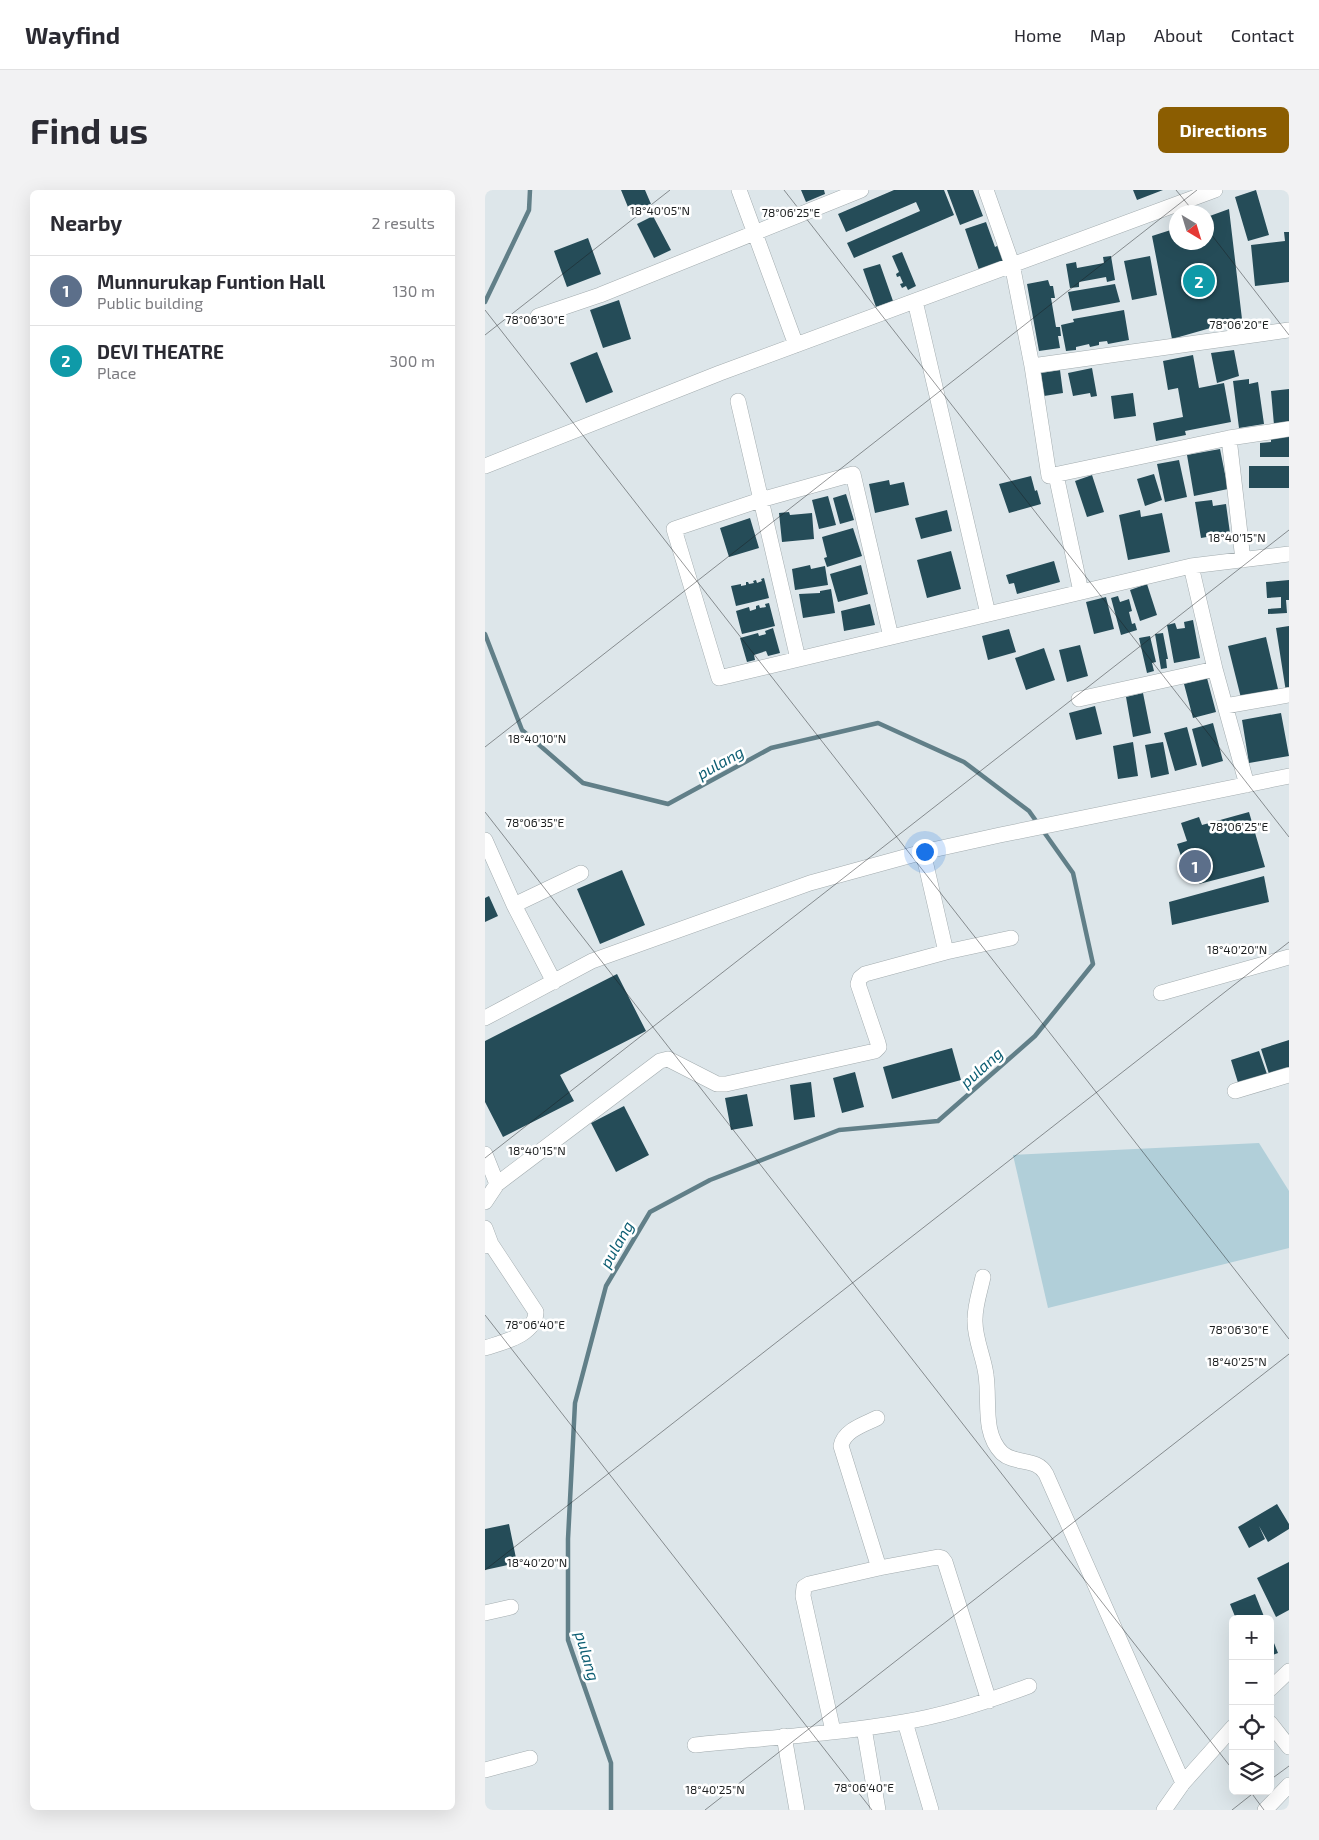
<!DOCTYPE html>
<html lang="en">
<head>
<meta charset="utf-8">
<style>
	:root { --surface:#fff; --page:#f2f2f3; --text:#2b2b33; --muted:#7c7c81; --line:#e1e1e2; --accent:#8b5d01 }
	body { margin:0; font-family:"Exo 2",sans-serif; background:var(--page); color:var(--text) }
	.controls { position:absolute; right:15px; bottom:15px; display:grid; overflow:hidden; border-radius:8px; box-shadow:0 5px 20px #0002 }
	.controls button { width:45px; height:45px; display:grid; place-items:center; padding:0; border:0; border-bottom:1px solid var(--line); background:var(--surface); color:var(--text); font:25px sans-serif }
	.compass { position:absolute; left:684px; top:15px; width:45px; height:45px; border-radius:50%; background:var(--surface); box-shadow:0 5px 20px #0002; rotate:142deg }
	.you { position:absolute; left:439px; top:661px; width:18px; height:18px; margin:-12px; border:4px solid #fff; border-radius:50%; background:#1a73e8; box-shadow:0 0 0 8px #1a73e833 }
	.badge { display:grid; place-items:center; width:32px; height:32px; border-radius:50%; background:var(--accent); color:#fff; font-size:16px; font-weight:700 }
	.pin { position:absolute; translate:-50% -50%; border:2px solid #fff; box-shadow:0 1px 5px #0006 }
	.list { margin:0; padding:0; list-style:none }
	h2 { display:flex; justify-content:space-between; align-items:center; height:65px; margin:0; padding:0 20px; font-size:21px }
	h2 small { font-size:16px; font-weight:400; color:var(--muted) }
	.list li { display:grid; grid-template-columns:32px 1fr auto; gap:15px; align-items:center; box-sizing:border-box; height:70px; padding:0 20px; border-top:1px solid var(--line) }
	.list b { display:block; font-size:19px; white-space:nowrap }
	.list p { margin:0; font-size:16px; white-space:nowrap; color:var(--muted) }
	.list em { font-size:16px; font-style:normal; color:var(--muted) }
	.icon { flex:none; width:28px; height:28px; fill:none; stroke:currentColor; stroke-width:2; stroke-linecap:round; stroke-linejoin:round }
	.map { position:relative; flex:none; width:804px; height:1620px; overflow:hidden; border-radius:8px }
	header { display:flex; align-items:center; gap:30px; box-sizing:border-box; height:70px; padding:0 25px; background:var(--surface); border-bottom:1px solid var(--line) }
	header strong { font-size:24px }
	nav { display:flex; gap:28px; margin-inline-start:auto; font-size:18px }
	.intro { display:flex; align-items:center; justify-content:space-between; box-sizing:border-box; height:120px; padding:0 30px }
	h1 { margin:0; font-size:35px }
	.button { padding:12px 22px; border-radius:8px; background:var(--accent); color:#fff; font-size:18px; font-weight:700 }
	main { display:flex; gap:30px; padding:0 30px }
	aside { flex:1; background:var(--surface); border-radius:8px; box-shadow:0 5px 20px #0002 }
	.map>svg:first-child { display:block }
	.green { fill:#b1cfd9 }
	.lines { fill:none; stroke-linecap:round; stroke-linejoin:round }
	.stream { stroke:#617f88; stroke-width:4.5 }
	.building { fill:#254c58 }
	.minor-casing { stroke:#a3acaf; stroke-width:16 }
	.minor { stroke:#fff; stroke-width:15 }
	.ticks { fill:none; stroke:#1a1d1e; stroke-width:1; stroke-opacity:0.45 }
	.labels { text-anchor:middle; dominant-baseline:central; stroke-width:5; stroke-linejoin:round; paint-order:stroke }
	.water-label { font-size:16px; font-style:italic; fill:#0d5e73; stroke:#fff }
	.ticks-label { font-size:12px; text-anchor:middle; fill:#1a1d1e; stroke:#fff; stroke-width:5; stroke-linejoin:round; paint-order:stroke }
</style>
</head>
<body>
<header>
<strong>Wayfind</strong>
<nav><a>Home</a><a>Map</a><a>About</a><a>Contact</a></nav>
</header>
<div class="intro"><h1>Find us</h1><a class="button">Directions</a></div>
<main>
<aside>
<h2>Nearby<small>2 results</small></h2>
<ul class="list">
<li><span class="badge" style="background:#5c6f8a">1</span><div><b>Munnurukap Funtion Hall</b><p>Public building</p></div><em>130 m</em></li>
<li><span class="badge" style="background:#0f9aa8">2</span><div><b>DEVI THEATRE</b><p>Place</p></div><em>300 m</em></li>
</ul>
</aside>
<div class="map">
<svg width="804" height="1620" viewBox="0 0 804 1620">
	<rect width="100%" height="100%" fill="#dde6ea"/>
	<path class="green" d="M 774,953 L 804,1001 L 804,1058 L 563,1118 L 528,965 Z"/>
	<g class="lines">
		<path class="stream" d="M 0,112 L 44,20 L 45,0
			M 0,444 L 37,540 L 98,593 L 183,614 L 286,558 L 393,533 L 479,572 L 544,621 L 588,683 L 608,774 L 550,846 L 453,931 L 354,940 L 225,990 L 165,1022 L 121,1096 L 90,1213 L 83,1349 L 83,1450 L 126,1573 L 126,1620"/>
	</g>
	<path class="building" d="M 136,0 L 160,0 L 166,14 L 145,22 Z
		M 316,0 L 339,0 L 340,4 L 321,12 Z
		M 409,0 L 459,0 L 469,25 L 369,68 L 362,53 L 435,21 L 431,12 L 361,42 L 353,24 Z
		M 462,0 L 488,0 L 498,26 L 475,35 Z
		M 648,0 L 678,0 L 652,10 Z
		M 771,0 L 784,45 L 763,51 L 750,7 Z
		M 744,19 L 757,129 L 687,149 L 667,46 L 692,38 L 692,52 L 722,52 L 722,27 Z
		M 168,26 L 186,60 L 169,68 L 152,34 Z
		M 501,32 L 510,57 L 514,55 L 520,75 L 495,83 L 480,39 Z
		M 799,42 L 804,42 L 804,92 L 770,96 L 766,55 L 800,51 Z
		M 103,48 L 116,84 L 82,97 L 69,61 Z
		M 417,62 L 431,96 L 423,100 L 421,96 L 417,98 L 415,94 L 418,93 L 415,86 L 412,87 L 411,84 L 414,82 L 407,66 Z
		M 626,66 L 630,90 L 622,92 L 621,87 L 594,92 L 594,97 L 585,98 L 581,74 L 591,72 L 592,78 L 619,73 L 618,67 Z
		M 665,66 L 672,105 L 647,110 L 639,71 Z
		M 395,74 L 408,111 L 391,117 L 378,79 Z
		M 563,90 L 565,96 L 568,96 L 570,108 L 566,108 L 571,137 L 575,137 L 576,146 L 573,146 L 575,158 L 554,161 L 542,94 Z
		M 630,94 L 635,112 L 587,121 L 583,102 Z
		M 134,110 L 146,149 L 118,158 L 105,120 Z
		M 639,120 L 644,150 L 623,154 L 622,151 L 614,152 L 614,155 L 605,157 L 604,154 L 591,157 L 591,160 L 581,161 L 576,135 L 589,132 L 588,129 Z
		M 749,160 L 754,186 L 732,193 L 726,163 Z
		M 112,162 L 128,202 L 101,213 L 85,173 Z
		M 708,165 L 714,198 L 739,193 L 746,232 L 700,241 L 701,245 L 671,251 L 668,233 L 698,227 L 693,198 L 683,200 L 678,171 Z
		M 607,178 L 612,206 L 606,207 L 605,203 L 588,206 L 583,183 Z
		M 575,180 L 578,203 L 559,206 L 556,183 Z
		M 764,189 L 764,194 L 773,192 L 779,234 L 754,238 L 748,191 Z
		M 804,199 L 804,234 L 789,235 L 786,201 Z
		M 648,203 L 651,226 L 629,229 L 626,206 Z
		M 786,245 L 804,245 L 804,267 L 775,267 L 775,253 L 786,252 Z
		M 735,259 L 743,299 L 709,306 L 702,265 Z
		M 694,270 L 702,307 L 680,312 L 672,274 Z
		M 764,276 L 804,276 L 804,298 L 764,298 Z
		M 669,284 L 677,310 L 660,316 L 652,289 Z
		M 607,285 L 619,322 L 602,327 L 590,291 Z
		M 546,286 L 550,301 L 552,300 L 556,314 L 524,323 L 514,294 Z
		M 404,290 L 405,295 L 419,292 L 424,315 L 390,323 L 384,294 Z
		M 361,304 L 369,330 L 355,334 L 348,308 Z
		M 343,306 L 351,335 L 334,339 L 327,310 Z
		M 727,310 L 728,316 L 741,314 L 745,343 L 716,348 L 710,312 Z
		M 462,320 L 467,341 L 436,349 L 430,328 Z
		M 655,320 L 656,327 L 677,323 L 685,362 L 643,370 L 634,325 Z
		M 304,322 L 305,325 L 327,323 L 329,349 L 297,352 L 294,323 Z
		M 265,328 L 274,358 L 244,367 L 235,338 Z
		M 368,338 L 377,366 L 342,377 L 339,368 L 342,367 L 337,347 Z
		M 466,361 L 476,399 L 442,408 L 432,370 Z
		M 569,371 L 575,392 L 532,404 L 529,393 L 524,394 L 521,385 Z
		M 325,375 L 326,379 L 340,376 L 343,395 L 310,400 L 307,379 Z
		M 376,375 L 383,404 L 353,412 L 345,384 Z
		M 279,388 L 284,408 L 251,416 L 246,396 L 256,394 L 256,396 L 261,395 L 261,392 L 263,392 L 264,394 L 269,393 L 268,391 L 271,390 L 272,393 L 277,391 L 276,389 Z
		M 804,390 L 804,410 L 801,410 L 802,423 L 783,424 L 783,419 L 796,418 L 796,407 L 782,408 L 781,392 Z
		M 662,394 L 672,425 L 655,431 L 645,400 Z
		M 346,399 L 350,423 L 318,428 L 314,404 L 335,403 L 335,401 Z
		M 633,406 L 635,412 L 644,409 L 647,421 L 644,422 L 647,434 L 650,433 L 652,440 L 636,445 L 626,408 Z
		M 621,407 L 629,439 L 609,444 L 601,412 Z
		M 284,413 L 290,436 L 257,444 L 251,421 L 264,417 L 265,421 L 271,419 L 271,416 L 274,415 L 275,418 L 281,417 L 280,414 Z
		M 385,414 L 390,435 L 359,441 L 356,421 Z
		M 708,430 L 715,468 L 689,473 L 682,435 L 690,433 L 692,439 L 700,438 L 699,432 Z
		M 804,436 L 804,502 L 801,502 L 791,438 Z
		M 288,438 L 295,463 L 283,466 L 281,461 L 269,465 L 270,470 L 262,472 L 255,448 L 273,443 L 274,446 L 281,444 L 280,441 Z
		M 524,439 L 531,462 L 503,470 L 497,446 Z
		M 678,443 L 683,469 L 681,469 L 682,478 L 676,479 L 670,444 Z
		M 665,446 L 671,472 L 667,473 L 669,481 L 662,483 L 654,448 Z
		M 781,447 L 793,499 L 756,508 L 743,456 Z
		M 595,455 L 603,486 L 582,492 L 574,460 Z
		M 559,458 L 570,490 L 541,500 L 530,468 Z
		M 722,488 L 731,522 L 708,528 L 699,494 Z
		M 658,503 L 666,543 L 648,547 L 641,507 Z
		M 610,516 L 617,544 L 591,550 L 584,523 Z
		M 796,523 L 804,566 L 764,573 L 757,530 Z
		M 728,533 L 738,571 L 717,577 L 707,539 Z
		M 702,537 L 712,575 L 690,581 L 679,543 Z
		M 648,552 L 653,586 L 633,589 L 628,556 Z
		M 678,552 L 684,584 L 666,588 L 660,555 Z
		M 764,622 L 780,677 L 714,694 L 708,672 L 699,675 L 692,654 L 702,651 L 696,633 L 714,627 L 717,635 Z
		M 137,680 L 160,735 L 115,754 L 92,699 Z
		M 779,686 L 784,712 L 687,735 L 684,712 Z
		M 4,706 L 13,726 L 0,732 L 0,708 Z
		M 132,784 L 161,841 L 75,885 L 89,911 L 18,947 L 0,912 L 0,851 Z
		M 804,850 L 804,878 L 784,884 L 776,859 Z
		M 467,858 L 476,890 L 407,909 L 398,877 Z
		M 774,861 L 783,887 L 754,896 L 746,870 Z
		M 370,882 L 379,917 L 357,923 L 348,888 Z
		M 326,892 L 330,927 L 309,930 L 305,895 Z
		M 262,904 L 268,936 L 246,940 L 240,908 Z
		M 139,916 L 164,965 L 131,982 L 106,933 Z
		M 792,1314 L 804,1334 L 804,1339 L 783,1352 L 774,1336 L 780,1349 L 764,1358 L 753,1337 Z
		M 24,1334 L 32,1373 L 0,1380 L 0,1339 Z
		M 804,1372 L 804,1420 L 791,1427 L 772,1388 Z
		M 770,1404 L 780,1429 L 751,1429 L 745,1414 Z
		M 785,1443 L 793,1463 L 785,1466 Z"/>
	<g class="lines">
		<defs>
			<path id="minor" d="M 254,0 L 311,155
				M 501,0 L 527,74 L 547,176
				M 430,111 L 503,424
				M 53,126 L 115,105 L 376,0
				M 804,140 L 547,176 L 564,286 L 744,248 L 804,239
				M 253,211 L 313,469
				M 744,248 L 758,370
				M 0,276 L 235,183 L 730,0
				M 571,285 L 596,402
				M 406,447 L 368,284 L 275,310 L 189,339 L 234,488 L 706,376
				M 730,479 L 706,376 L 804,364
				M 594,509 L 730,479 L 762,595
				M 740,516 L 804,505
				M 0,650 L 29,715 L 69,792
				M 29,715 L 96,683
				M 461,762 L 526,748
				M 676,803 L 804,767
				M 0,828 L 107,771 L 325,693 L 438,662 L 515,645 L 804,586
				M 750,901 L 804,885
				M 0,964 L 12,994
				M 0,1012 L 12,994 L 175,871 L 183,869 L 232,894 L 241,894 L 390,861 L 394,857 L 393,853 L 373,794 L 375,788 L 380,784 L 461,762 L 438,662
				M 0,1038 L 6,1054
				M 0,1056 L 6,1054 L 51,1122 C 50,1146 18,1152 0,1158
				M 498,1087 C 495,1101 490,1115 490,1129 C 489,1148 499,1167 501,1185 C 505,1211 497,1243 517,1263 C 530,1275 552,1267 561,1284 L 698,1593
				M 392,1228 C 380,1234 359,1240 356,1256 L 394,1378
				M 0,1423 L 26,1417
				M 785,1499 L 804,1481
				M 420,1532 L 446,1620
				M 785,1533 L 804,1557
				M 379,1538 L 393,1620
				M 348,1541 L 318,1406 L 319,1397 L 324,1394 L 394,1378 L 453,1367 L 457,1368 L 460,1372 L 504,1511
				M 299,1546 L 312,1620
				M 210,1555 C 279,1548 350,1544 419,1532 C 462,1525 504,1511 544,1496
				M 0,1580 L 45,1568
				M 679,1620 L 698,1593 L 748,1537
				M 780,1620 L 804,1595"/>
		</defs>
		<use href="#minor" class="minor-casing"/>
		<use href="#minor" class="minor"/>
	</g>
	<path class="ticks" d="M 299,0 L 804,647M 691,0 L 709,22M 722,39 L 804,145M 0,120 L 804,1149M 0,145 L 185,0M 0,557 L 712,0M 0,622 L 748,1580M 0,968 L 804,340M 0,1125 L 387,1620M 0,1380 L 804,752M 785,1590 L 804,1576M 765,1601 L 779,1620M 220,1620 L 804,1164M 747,1620 L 771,1601"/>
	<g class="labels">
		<g class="water-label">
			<text transform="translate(235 572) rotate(-29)">pulang</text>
			<text transform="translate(496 877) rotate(-42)">pulang</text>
			<text transform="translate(131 1054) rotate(-60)">pulang</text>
			<text transform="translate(103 1466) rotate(74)">pulang</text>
		</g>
	</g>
	<g class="ticks-label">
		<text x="175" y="25">18°40'05"N</text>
		<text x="306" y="27">78°06'25"E</text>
		<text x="50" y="134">78°06'30"E</text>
		<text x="754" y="139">78°06'20"E</text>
		<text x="752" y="352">18°40'15"N</text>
		<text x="52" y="553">18°40'10"N</text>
		<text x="50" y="637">78°06'35"E</text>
		<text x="754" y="641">78°06'25"E</text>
		<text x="752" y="764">18°40'20"N</text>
		<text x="52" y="965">18°40'15"N</text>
		<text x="50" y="1139">78°06'40"E</text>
		<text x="754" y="1144">78°06'30"E</text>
		<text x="752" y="1176">18°40'25"N</text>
		<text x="52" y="1377">18°40'20"N</text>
		<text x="379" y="1602">78°06'40"E</text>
		<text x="230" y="1604">18°40'25"N</text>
	</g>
</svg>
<div class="controls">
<button>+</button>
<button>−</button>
<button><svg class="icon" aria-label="locate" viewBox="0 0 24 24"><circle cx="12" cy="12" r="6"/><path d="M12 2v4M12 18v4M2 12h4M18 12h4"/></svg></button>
<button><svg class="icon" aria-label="layers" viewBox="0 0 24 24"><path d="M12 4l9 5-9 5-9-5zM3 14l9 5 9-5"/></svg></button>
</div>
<svg class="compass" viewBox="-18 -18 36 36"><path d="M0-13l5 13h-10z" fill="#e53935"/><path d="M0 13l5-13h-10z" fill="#7c7c81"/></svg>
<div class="you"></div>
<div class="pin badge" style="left:710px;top:676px;background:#5c6f8a">1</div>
<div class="pin badge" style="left:714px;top:91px;background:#0f9aa8">2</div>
</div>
</main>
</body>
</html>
